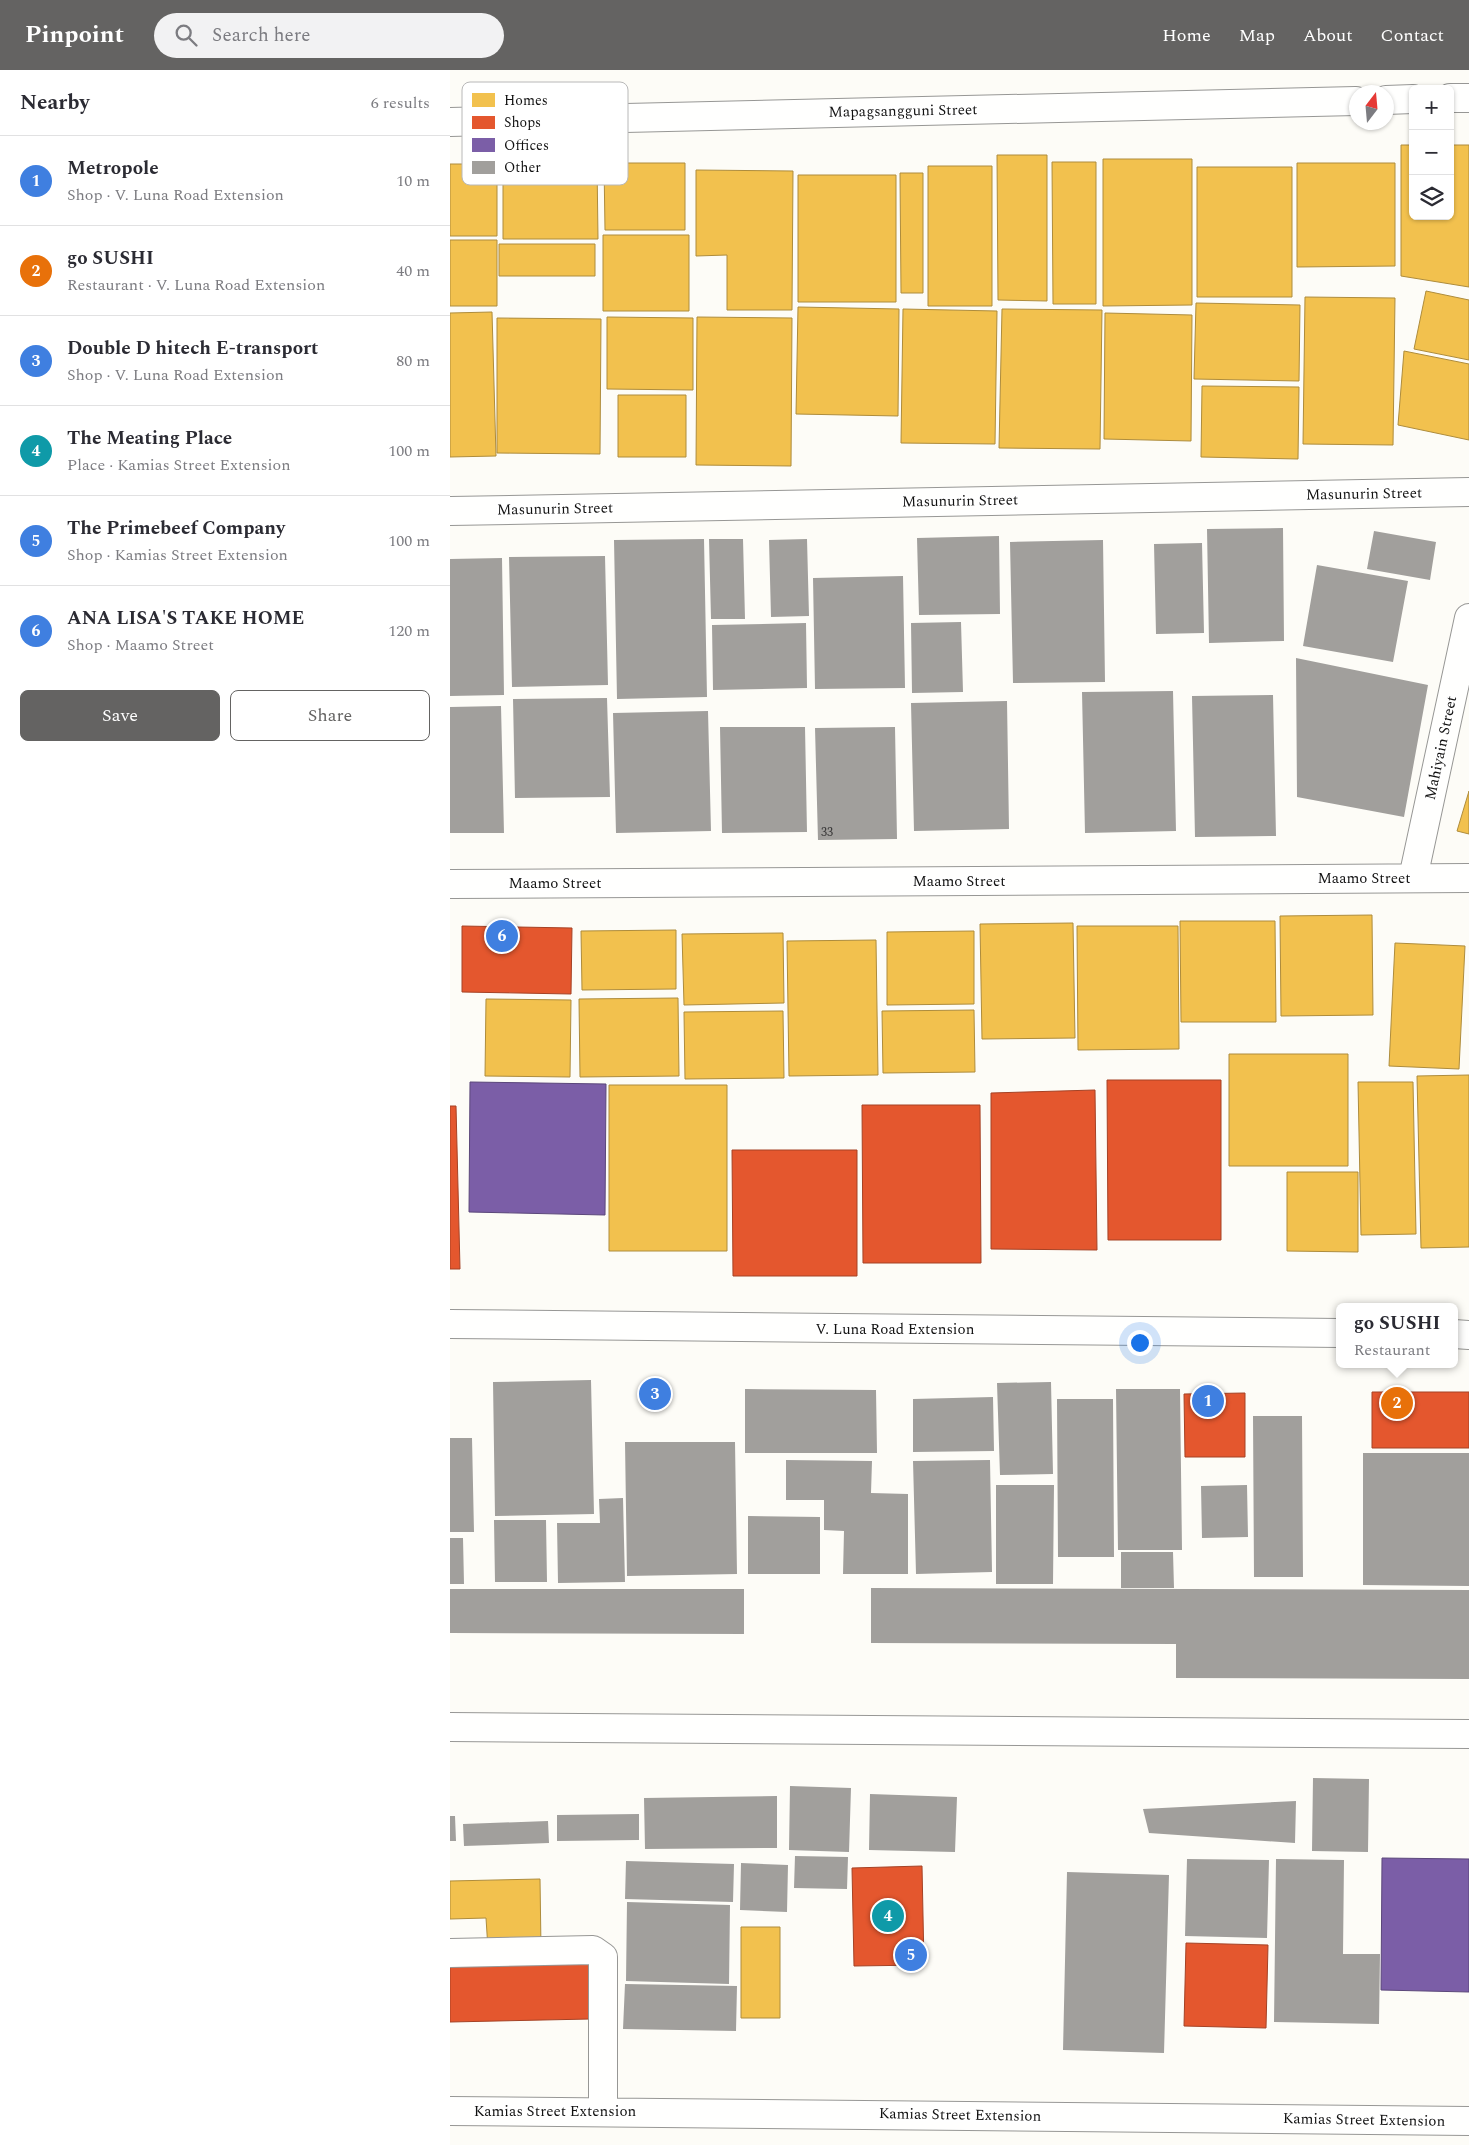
<!DOCTYPE html>
<html lang="en">
<head>
<meta charset="utf-8">
<style>
	:root { --surface:#fff; --page:#f2f2f3; --text:#2b2b33; --muted:#7c7c81; --line:#e1e1e2; --accent:#646362 }
	body { margin:0; font-family:Spectral,serif; background:var(--page); color:var(--text) }
	.controls { position:absolute; right:15px; top:15px; display:grid; overflow:hidden; border-radius:8px; box-shadow:0 1px 4px #0004 }
	.controls button { width:45px; height:45px; display:grid; place-items:center; padding:0; border:0; border-bottom:1px solid var(--line); background:var(--surface); color:var(--text); font:25px sans-serif }
	.compass { position:absolute; left:899px; top:15px; width:45px; height:45px; border-radius:50%; background:var(--surface); box-shadow:0 1px 4px #0004; rotate:16deg }
	.you { position:absolute; left:689px; top:1272px; width:18px; height:18px; margin:-12px; border:4px solid #fff; border-radius:50%; background:#1a73e8; box-shadow:0 0 0 8px #1a73e833 }
	.badge { display:grid; place-items:center; width:32px; height:32px; border-radius:50%; background:var(--accent); color:#fff; font-size:16px; font-weight:700 }
	.pin { position:absolute; translate:-50% -50%; border:2px solid #fff; box-shadow:0 1px 5px #0006 }
	.popup { position:absolute; left:886px; top:1233px; width:122px; height:65px; box-sizing:border-box; display:grid; place-content:center; border-radius:8px; background:var(--surface); filter:drop-shadow(0 1px 4px #0005); font-size:16px; white-space:nowrap; color:var(--muted) }
	.popup b { font-size:19px; color:var(--text) }
	.popup::after { content:''; position:absolute; left:50%; top:100%; margin-left:-10px; border:10px solid transparent; border-top-color:var(--surface) }
	.list { margin:0; padding:0; list-style:none }
	h2 { display:flex; justify-content:space-between; align-items:center; height:65px; margin:0; padding:0 20px; font-size:21px }
	h2 small { font-size:16px; font-weight:400; color:var(--muted) }
	.list li { display:grid; grid-template-columns:32px 1fr auto; gap:15px; align-items:center; box-sizing:border-box; height:90px; padding:0 20px; border-top:1px solid var(--line) }
	.list b { display:block; font-size:19px; white-space:nowrap }
	.list p { margin:0; font-size:16px; white-space:nowrap; color:var(--muted) }
	.list em { font-size:16px; font-style:normal; color:var(--muted) }
	.actions { display:flex; gap:10px; padding:15px 20px }
	.actions a { flex:1; padding:11px 0; border:1px solid var(--accent); border-radius:8px; text-align:center; font-size:18px; color:var(--accent) }
	.actions .main { background:var(--accent); color:#fff }
	.icon { flex:none; width:28px; height:28px; fill:none; stroke:currentColor; stroke-width:2; stroke-linecap:round; stroke-linejoin:round }
	.map { position:relative; flex:none; width:1019px; height:2075px; overflow:hidden }
	header { display:flex; align-items:center; gap:30px; box-sizing:border-box; height:70px; padding:0 25px; background:var(--accent); color:#fff }
	header strong { font-size:24px }
	nav { display:flex; gap:28px; margin-inline-start:auto; font-size:18px }
	.search { width:350px; height:45px; background:var(--page); display:flex; align-items:center; gap:12px; box-sizing:border-box; padding:0 18px; border-radius:28px; color:var(--muted); font-size:19px }
	main { display:flex }
	aside { flex:1; background:var(--surface) }
	.map>svg:first-child { display:block }
	.homes { fill:#f2c14e; stroke:#ae8c3c }
	.shops { fill:#e4572e; stroke:#a54225 }
	.offices { fill:#7b5ea7; stroke:#5b477a }
	.building { fill:#a19f9c }
	.lines { fill:none; stroke-linecap:round; stroke-linejoin:round }
	.minor-casing { stroke:#979795; stroke-width:30 }
	.minor { stroke:#fffffe; stroke-width:28 }
	.labels { text-anchor:middle; dominant-baseline:central; stroke-width:5; stroke-linejoin:round; paint-order:stroke }
	.number-label { font-size:12px; fill:#353434 }
	.street-label { font-size:15px; fill:#111; stroke:#fff }
	.key { fill:#fff; stroke:#b8b8b8; stroke-width:1 }
	.key-label { font-size:14px; fill:#111 }
</style>
</head>
<body>
<header>
<strong>Pinpoint</strong>
<div class="search"><svg class="icon" aria-label="search" viewBox="0 0 24 24"><circle cx="10" cy="10" r="6"/><path d="M15 15l6 6"/></svg>Search here</div>
<nav><a>Home</a><a>Map</a><a>About</a><a>Contact</a></nav>
</header>
<main>
<aside>
<h2>Nearby<small>6 results</small></h2>
<ul class="list">
<li><span class="badge" style="background:#3f7fe0">1</span><div><b>Metropole</b><p>Shop · V. Luna Road Extension</p></div><em>10 m</em></li>
<li><span class="badge" style="background:#e8710a">2</span><div><b>go SUSHI</b><p>Restaurant · V. Luna Road Extension</p></div><em>40 m</em></li>
<li><span class="badge" style="background:#3f7fe0">3</span><div><b>Double D hitech E-transport</b><p>Shop · V. Luna Road Extension</p></div><em>80 m</em></li>
<li><span class="badge" style="background:#0f9aa8">4</span><div><b>The Meating Place</b><p>Place · Kamias Street Extension</p></div><em>100 m</em></li>
<li><span class="badge" style="background:#3f7fe0">5</span><div><b>The Primebeef Company</b><p>Shop · Kamias Street Extension</p></div><em>100 m</em></li>
<li><span class="badge" style="background:#3f7fe0">6</span><div><b>ANA LISA'S TAKE HOME</b><p>Shop · Maamo Street</p></div><em>120 m</em></li>
</ul>
<div class="actions"><a class="main">Save</a><a>Share</a></div>
</aside>
<div class="map">
<svg width="1019" height="2075" viewBox="0 0 1019 2075">
	<rect width="100%" height="100%" fill="#fdfcf7"/>
	<path class="homes" d="M 951,75 L 963,75 L 963,146 L 1000,146 L 1000,75 L 1019,75 L 1019,217 L 951,206 Z
		M 547,85 L 597,85 L 597,231 L 548,230 Z
		M 653,89 L 742,89 L 742,235 L 653,236 Z
		M 53,92 L 147,92 L 148,169 L 53,169 Z
		M 602,92 L 646,92 L 646,234 L 603,234 Z
		M 154,93 L 235,93 L 235,160 L 155,160 Z
		M 847,93 L 945,93 L 945,196 L 847,197 Z
		M 0,94 L 47,94 L 47,166 L 0,166 Z
		M 478,96 L 542,96 L 542,236 L 478,236 Z
		M 747,97 L 842,97 L 842,227 L 747,227 Z
		M 246,100 L 343,101 L 342,240 L 277,240 L 277,185 L 246,186 Z
		M 450,103 L 473,103 L 473,223 L 451,223 Z
		M 348,105 L 446,105 L 446,232 L 348,232 Z
		M 153,165 L 239,165 L 239,241 L 153,241 Z
		M 0,170 L 47,170 L 47,236 L 0,236 Z
		M 49,174 L 145,174 L 145,206 L 49,206 Z
		M 976,221 L 1019,230 L 1019,290 L 964,279 Z
		M 855,227 L 945,228 L 943,375 L 853,374 Z
		M 746,233 L 850,235 L 849,311 L 744,309 Z
		M 348,237 L 449,239 L 448,346 L 346,344 Z
		M 453,239 L 547,241 L 545,374 L 451,373 Z
		M 552,239 L 652,240 L 650,379 L 549,378 Z
		M 42,242 L 46,386 L 0,387 L 0,243 Z
		M 655,243 L 742,245 L 741,371 L 654,369 Z
		M 157,247 L 243,248 L 243,320 L 157,319 Z
		M 247,247 L 342,248 L 341,396 L 246,395 Z
		M 47,248 L 151,249 L 150,384 L 47,383 Z
		M 954,281 L 1019,294 L 1019,370 L 948,355 Z
		M 752,316 L 849,317 L 848,389 L 751,387 Z
		M 168,325 L 236,325 L 236,387 L 168,387 Z
		M 1019,721 L 1019,764 L 1007,761 Z
		M 922,845 L 923,945 L 831,946 L 830,846 Z
		M 730,851 L 825,851 L 826,952 L 731,952 Z
		M 623,853 L 625,968 L 532,969 L 530,854 Z
		M 627,856 L 728,856 L 729,979 L 628,980 Z
		M 226,860 L 226,919 L 132,920 L 131,861 Z
		M 524,861 L 524,934 L 437,935 L 437,862 Z
		M 333,863 L 334,933 L 234,935 L 232,864 Z
		M 426,870 L 428,1005 L 339,1006 L 337,871 Z
		M 945,873 L 1015,876 L 1009,999 L 939,996 Z
		M 228,928 L 229,1006 L 130,1007 L 129,929 Z
		M 36,929 L 121,930 L 120,1007 L 35,1006 Z
		M 524,940 L 525,1002 L 433,1003 L 432,941 Z
		M 333,941 L 334,1008 L 235,1009 L 234,942 Z
		M 779,984 L 898,984 L 898,1096 L 779,1096 Z
		M 1019,1005 L 1019,1177 L 971,1178 L 967,1006 Z
		M 908,1012 L 963,1012 L 966,1164 L 911,1165 Z
		M 159,1015 L 277,1015 L 277,1181 L 159,1181 Z
		M 837,1102 L 908,1102 L 908,1182 L 837,1181 Z
		M 90,1809 L 91,1878 L 38,1879 L 36,1848 L 0,1849 L 0,1811 Z
		M 291,1857 L 330,1857 L 330,1948 L 291,1948 Z"/>
	<path class="shops" d="M 12,856 L 122,858 L 121,924 L 12,922 Z
		M 657,1010 L 771,1010 L 771,1170 L 658,1170 Z
		M 645,1020 L 647,1180 L 541,1179 L 541,1023 Z
		M 412,1035 L 530,1035 L 531,1193 L 413,1193 Z
		M 0,1036 L 6,1036 L 10,1199 L 0,1199 Z
		M 282,1080 L 407,1080 L 407,1206 L 283,1206 Z
		M 922,1322 L 1019,1322 L 1019,1378 L 922,1378 Z
		M 795,1323 L 795,1387 L 735,1387 L 734,1324 Z
		M 472,1796 L 474,1895 L 404,1896 L 402,1798 Z
		M 736,1873 L 818,1875 L 816,1958 L 734,1956 Z
		M 139,1893 L 140,1949 L 0,1952 L 0,1896 Z"/>
	<path class="offices" d="M 20,1012 L 156,1014 L 155,1145 L 19,1142 Z
		M 932,1788 L 1019,1789 L 1019,1922 L 931,1920 Z"/>
	<path class="building" d="M 833,458 L 834,571 L 759,573 L 757,459 Z
		M 924,461 L 986,472 L 980,510 L 917,499 Z
		M 549,466 L 550,544 L 469,545 L 467,468 Z
		M 254,469 L 257,627 L 167,629 L 164,470 Z
		M 259,469 L 293,469 L 295,549 L 261,549 Z
		M 357,469 L 359,546 L 321,547 L 319,470 Z
		M 653,470 L 655,612 L 563,613 L 560,472 Z
		M 752,473 L 754,563 L 706,564 L 704,474 Z
		M 155,486 L 158,615 L 62,617 L 59,487 Z
		M 52,488 L 54,625 L 0,626 L 0,489 Z
		M 867,495 L 958,511 L 943,592 L 853,576 Z
		M 453,506 L 455,618 L 365,619 L 363,508 Z
		M 511,552 L 513,622 L 462,623 L 461,553 Z
		M 356,553 L 357,618 L 263,620 L 262,555 Z
		M 846,588 L 978,615 L 954,747 L 847,727 Z
		M 723,621 L 726,761 L 635,763 L 632,622 Z
		M 823,625 L 826,766 L 745,767 L 742,626 Z
		M 157,628 L 160,727 L 65,728 L 63,629 Z
		M 557,631 L 559,759 L 464,761 L 461,633 Z
		M 51,636 L 54,763 L 0,763 L 0,637 Z
		M 258,641 L 261,761 L 166,763 L 163,643 Z
		M 270,657 L 355,657 L 357,762 L 272,763 Z
		M 445,657 L 447,769 L 368,770 L 365,658 Z
		M 141,1310 L 144,1444 L 45,1446 L 43,1312 Z
		M 601,1312 L 603,1404 L 550,1405 L 547,1313 Z
		M 295,1319 L 426,1320 L 427,1383 L 295,1383 Z
		M 666,1319 L 730,1319 L 732,1480 L 668,1480 Z
		M 543,1327 L 544,1381 L 463,1382 L 463,1329 Z
		M 607,1329 L 663,1329 L 664,1487 L 608,1487 Z
		M 803,1346 L 852,1346 L 853,1507 L 804,1507 Z
		M 0,1368 L 22,1368 L 24,1462 L 0,1462 Z
		M 175,1372 L 285,1372 L 287,1504 L 177,1506 Z
		M 913,1383 L 1019,1383 L 1019,1516 L 913,1515 Z
		M 336,1390 L 422,1391 L 421,1423 L 458,1424 L 458,1504 L 393,1504 L 394,1461 L 374,1460 L 374,1430 L 336,1430 Z
		M 540,1390 L 542,1502 L 466,1504 L 463,1391 Z
		M 546,1415 L 604,1415 L 603,1514 L 546,1514 Z
		M 797,1415 L 798,1467 L 752,1468 L 751,1416 Z
		M 173,1428 L 175,1512 L 108,1513 L 107,1453 L 150,1453 L 149,1429 Z
		M 298,1446 L 370,1447 L 370,1504 L 298,1504 Z
		M 44,1450 L 96,1450 L 97,1512 L 45,1512 Z
		M 0,1468 L 13,1468 L 14,1514 L 0,1514 Z
		M 671,1482 L 723,1482 L 724,1518 L 671,1518 Z
		M 421,1518 L 1019,1520 L 1019,1609 L 726,1608 L 726,1574 L 421,1573 Z
		M 0,1519 L 294,1519 L 294,1564 L 0,1563 Z
		M 863,1708 L 919,1709 L 918,1782 L 862,1781 Z
		M 340,1716 L 401,1718 L 399,1782 L 339,1780 Z
		M 420,1724 L 507,1727 L 505,1782 L 419,1780 Z
		M 327,1726 L 327,1778 L 195,1779 L 194,1728 Z
		M 846,1731 L 845,1773 L 699,1763 L 693,1739 Z
		M 189,1744 L 189,1770 L 107,1771 L 107,1745 Z
		M 0,1746 L 5,1746 L 6,1771 L 0,1771 Z
		M 98,1751 L 99,1773 L 14,1776 L 13,1754 Z
		M 345,1786 L 398,1787 L 397,1819 L 344,1818 Z
		M 737,1789 L 819,1790 L 817,1868 L 735,1866 Z
		M 826,1789 L 894,1790 L 893,1884 L 930,1884 L 929,1954 L 824,1952 Z
		M 176,1791 L 284,1794 L 283,1832 L 175,1829 Z
		M 291,1793 L 338,1795 L 337,1842 L 290,1840 Z
		M 617,1802 L 719,1805 L 714,1983 L 613,1980 Z
		M 177,1832 L 280,1835 L 279,1914 L 176,1911 Z
		M 175,1914 L 287,1916 L 286,1961 L 173,1959 Z"/>
	<g class="lines">
		<defs>
			<path id="minor" d="M 1000,28 L 1019,28
				M 936,30 L 963,29
				M 0,52 L 906,31
				M 0,441 L 1019,422
				M 963,808 L 1019,548
				M 0,814 L 1019,808
				M 0,1254 L 890,1263
				M 1004,1264 L 1019,1265
				M 0,1657 L 1019,1664
				M 0,1883 L 143,1880 L 153,1887 L 153,2041
				M 0,2041 L 1019,2051"/>
		</defs>
		<use href="#minor" class="minor-casing"/>
		<use href="#minor" class="minor"/>
	</g>
	<g class="labels">
		<g class="number-label">
			<text x="377" y="762">33</text>
		</g>
		<g class="street-label">
			<text transform="translate(453 41) rotate(-1)">Mapagsangguni Street</text>
			<text transform="translate(914 424) rotate(-1)">Masunurin Street</text>
			<text transform="translate(510 431) rotate(-1)">Masunurin Street</text>
			<text transform="translate(105 439) rotate(-1)">Masunurin Street</text>
			<text transform="translate(991 678) rotate(-78)">Mahiyain Street</text>
			<text x="914" y="808">Maamo Street</text>
			<text x="509" y="811">Maamo Street</text>
			<text x="105" y="813">Maamo Street</text>
			<text x="445" y="1259">V. Luna Road Extension</text>
			<text x="105" y="2041">Kamias Street Extension</text>
			<text transform="translate(510 2045) rotate(1)">Kamias Street Extension</text>
			<text transform="translate(914 2050) rotate(1)">Kamias Street Extension</text>
		</g>
	</g>
	<rect x="12" y="12" width="166" height="103" rx="8" class="key"/>
	<rect x="22" y="23" width="23" height="14" fill="#f2c14e"/>
	<rect x="22" y="46" width="23" height="13" fill="#e4572e"/>
	<rect x="22" y="68" width="23" height="14" fill="#7b5ea7"/>
	<rect x="22" y="91" width="23" height="13" fill="#a19f9c"/>
	<g class="key-label">
		<text x="54" y="35">Homes</text>
		<text x="54" y="57">Shops</text>
		<text x="54" y="80">Offices</text>
		<text x="54" y="102">Other</text>
	</g>
</svg>
<div class="controls">
<button>+</button>
<button>−</button>
<button><svg class="icon" aria-label="layers" viewBox="0 0 24 24"><path d="M12 4l9 5-9 5-9-5zM3 14l9 5 9-5"/></svg></button>
</div>
<svg class="compass" viewBox="-18 -18 36 36"><path d="M0-13l5 13h-10z" fill="#e53935"/><path d="M0 13l5-13h-10z" fill="#7c7c81"/></svg>
<div class="you"></div>
<div class="pin badge" style="left:758px;top:1331px;background:#3f7fe0">1</div>
<div class="pin badge" style="left:947px;top:1333px;background:#e8710a">2</div>
<div class="popup"><b>go SUSHI</b>Restaurant</div>
<div class="pin badge" style="left:205px;top:1324px;background:#3f7fe0">3</div>
<div class="pin badge" style="left:438px;top:1846px;background:#0f9aa8">4</div>
<div class="pin badge" style="left:461px;top:1885px;background:#3f7fe0">5</div>
<div class="pin badge" style="left:52px;top:866px;background:#3f7fe0">6</div>
</div>
</main>
</body>
</html>
